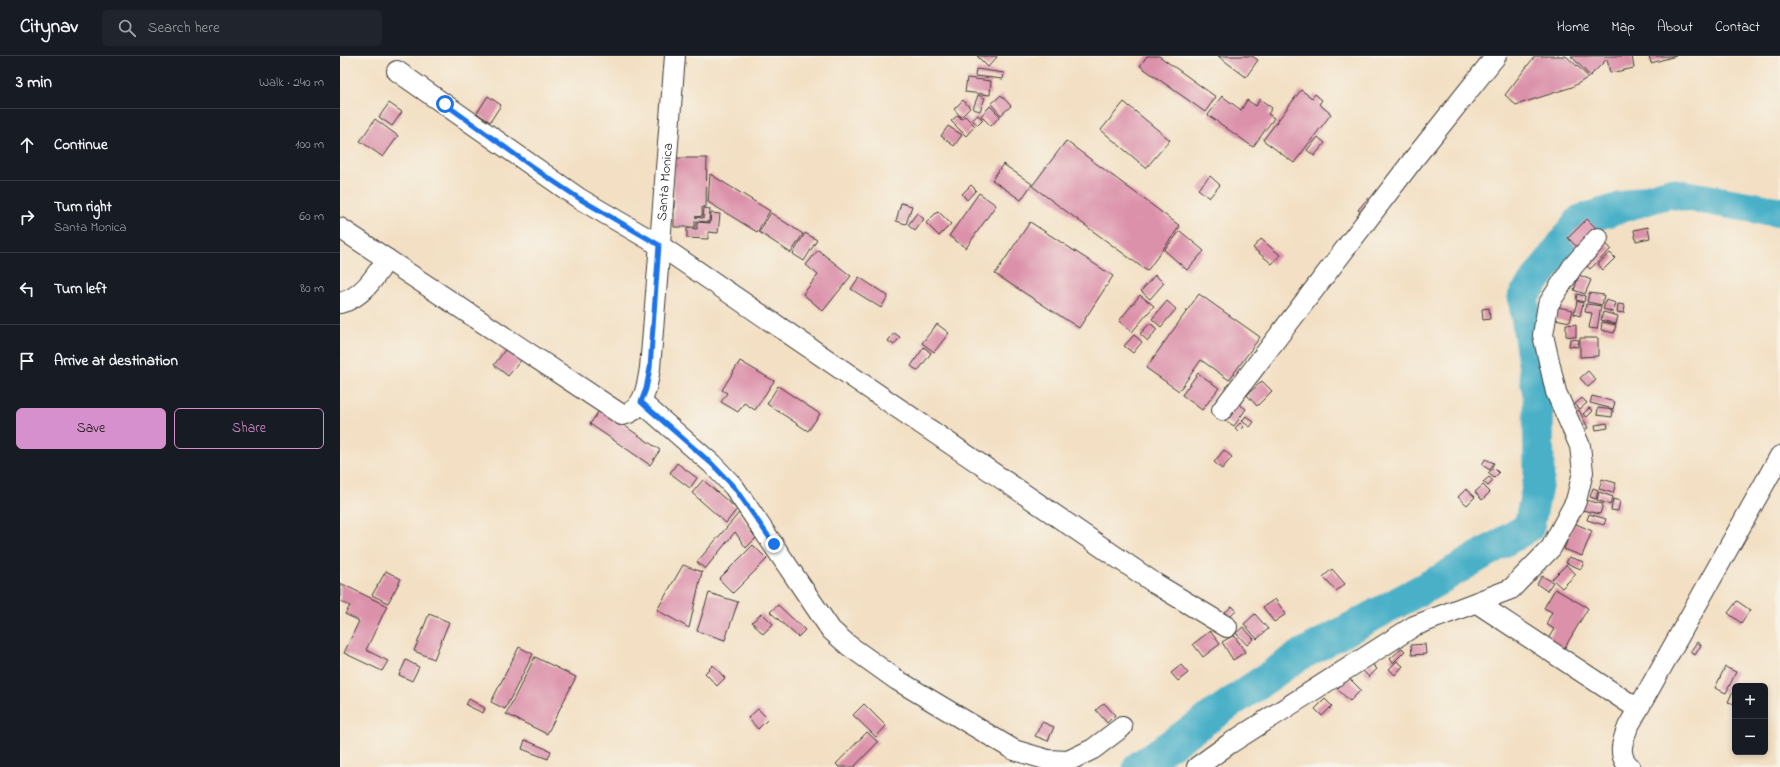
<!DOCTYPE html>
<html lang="en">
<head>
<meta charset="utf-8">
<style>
	:root { --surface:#171b24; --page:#20242c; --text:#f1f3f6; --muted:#9ea1a6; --line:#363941; --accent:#d690ce }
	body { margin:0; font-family:"Indie Flower",sans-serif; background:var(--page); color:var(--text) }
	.controls { position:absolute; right:12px; bottom:12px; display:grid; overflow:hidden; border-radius:6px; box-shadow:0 2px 6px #0003 }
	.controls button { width:36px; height:36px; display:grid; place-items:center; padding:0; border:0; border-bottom:1px solid var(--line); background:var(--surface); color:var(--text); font:20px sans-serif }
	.stop { position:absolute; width:12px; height:12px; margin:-9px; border:3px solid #1a73e8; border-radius:50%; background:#fff }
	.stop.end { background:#1a73e8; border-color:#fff; box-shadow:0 1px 4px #0008 }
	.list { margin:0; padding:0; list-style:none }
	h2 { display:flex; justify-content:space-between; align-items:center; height:52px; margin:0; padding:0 16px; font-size:17px }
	h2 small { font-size:13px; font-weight:400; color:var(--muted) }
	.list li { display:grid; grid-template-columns:26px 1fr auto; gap:12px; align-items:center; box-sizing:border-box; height:72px; padding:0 16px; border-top:1px solid var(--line) }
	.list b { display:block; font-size:15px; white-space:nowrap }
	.list p { margin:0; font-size:13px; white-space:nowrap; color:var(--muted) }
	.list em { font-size:13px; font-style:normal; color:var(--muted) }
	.actions { display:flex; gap:8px; padding:12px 16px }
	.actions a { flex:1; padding:9px 0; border:1px solid var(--accent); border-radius:6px; text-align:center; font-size:14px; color:var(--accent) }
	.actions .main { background:var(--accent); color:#111 }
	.icon { flex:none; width:22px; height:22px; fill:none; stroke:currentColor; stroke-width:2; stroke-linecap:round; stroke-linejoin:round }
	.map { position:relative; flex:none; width:1440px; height:711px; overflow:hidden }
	header { display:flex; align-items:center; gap:24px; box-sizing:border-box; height:56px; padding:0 20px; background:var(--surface); border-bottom:1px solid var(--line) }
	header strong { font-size:19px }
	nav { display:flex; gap:22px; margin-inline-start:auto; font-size:14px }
	.search { width:280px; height:36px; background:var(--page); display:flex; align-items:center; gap:10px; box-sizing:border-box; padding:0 14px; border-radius:6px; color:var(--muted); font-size:15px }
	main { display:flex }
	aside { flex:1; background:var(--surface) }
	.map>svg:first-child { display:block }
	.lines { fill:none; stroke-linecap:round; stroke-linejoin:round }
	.river { stroke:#49b0c8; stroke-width:31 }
	.building { fill:#dc91aa }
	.minor-casing { stroke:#3c3935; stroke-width:22 }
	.minor { stroke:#fff; stroke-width:20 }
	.route { stroke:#1a73e8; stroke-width:5 }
	.labels { text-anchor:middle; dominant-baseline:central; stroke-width:4; stroke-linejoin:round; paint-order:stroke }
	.street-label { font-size:14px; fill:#1c1c1c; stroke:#f7f3e8 }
</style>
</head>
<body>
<header>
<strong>Citynav</strong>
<div class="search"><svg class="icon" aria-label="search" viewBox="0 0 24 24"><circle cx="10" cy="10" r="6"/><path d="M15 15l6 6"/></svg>Search here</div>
<nav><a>Home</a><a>Map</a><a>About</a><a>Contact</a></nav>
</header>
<main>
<aside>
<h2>3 min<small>Walk · 240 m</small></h2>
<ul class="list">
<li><svg class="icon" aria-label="ahead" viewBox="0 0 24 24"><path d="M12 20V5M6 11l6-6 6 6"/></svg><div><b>Continue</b></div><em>100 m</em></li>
<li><svg class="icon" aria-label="right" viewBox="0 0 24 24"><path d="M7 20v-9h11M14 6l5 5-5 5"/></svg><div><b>Turn right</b><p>Santa Monica</p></div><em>60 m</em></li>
<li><svg class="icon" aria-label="left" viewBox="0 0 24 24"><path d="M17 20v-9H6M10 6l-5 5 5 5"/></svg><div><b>Turn left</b></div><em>80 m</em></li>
<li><svg class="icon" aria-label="arrive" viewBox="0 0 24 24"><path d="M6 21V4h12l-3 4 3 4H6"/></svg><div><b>Arrive at destination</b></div></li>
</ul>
<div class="actions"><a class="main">Save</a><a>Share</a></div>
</aside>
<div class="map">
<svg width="1440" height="711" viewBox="0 0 1440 711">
	<rect width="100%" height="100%" fill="#f7f3e8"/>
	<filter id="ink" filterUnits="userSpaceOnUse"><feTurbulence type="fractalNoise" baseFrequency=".025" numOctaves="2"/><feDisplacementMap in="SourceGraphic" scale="8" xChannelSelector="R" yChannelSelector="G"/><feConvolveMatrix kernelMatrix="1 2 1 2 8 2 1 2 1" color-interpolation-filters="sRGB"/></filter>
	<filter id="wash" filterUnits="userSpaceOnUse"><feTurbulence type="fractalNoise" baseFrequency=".012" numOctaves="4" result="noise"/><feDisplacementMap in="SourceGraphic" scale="16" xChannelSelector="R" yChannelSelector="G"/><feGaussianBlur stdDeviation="0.9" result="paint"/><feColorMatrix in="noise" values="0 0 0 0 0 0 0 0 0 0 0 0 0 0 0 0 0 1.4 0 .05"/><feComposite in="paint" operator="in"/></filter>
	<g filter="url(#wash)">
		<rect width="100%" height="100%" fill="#f3e0c4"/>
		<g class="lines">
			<path class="river" d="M 798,711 L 957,601 L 1099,524 L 1189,471 L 1199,421 L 1198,340 L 1183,241 L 1240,164 L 1329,137 L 1440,156"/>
		</g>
		<g id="blocks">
			<path class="building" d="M 637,0 L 656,0 L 657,1 L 648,11 Z
				M 807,0 L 819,0 L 876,41 L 865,56 L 800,10 Z
				M 878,0 L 912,0 L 918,4 L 906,21 Z
				M 1195,0 L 1226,0 L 1249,21 L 1232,31 L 1176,49 L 1165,39 Z
				M 1231,0 L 1292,0 L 1294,12 L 1270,17 L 1267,3 L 1250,20 Z
				M 1309,0 L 1336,0 L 1311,7 Z
				M 636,13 L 664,17 L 663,23 L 635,20 Z
				M 627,22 L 651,25 L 650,39 L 625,36 Z
				M 961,34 L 972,42 L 975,38 L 982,44 L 979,48 L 991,58 L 954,107 L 923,84 Z
				M 638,39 L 645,42 L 640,55 L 633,53 Z
				M 661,39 L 671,50 L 661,59 L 651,48 Z
				M 148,40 L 161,49 L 150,66 L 137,57 Z
				M 882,40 L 901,54 L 907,44 L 916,50 L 920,43 L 932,52 L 928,58 L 934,62 L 913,91 L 868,59 Z
				M 623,44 L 630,52 L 621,61 L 614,53 Z
				M 784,46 L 830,84 L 806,112 L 761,74 Z
				M 49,47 L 62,56 L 52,70 L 39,61 Z
				M 650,50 L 660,60 L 651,70 L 641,60 Z
				M 618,59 L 621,63 L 625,60 L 635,70 L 626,80 L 611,65 Z
				M 638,59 L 643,64 L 638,69 L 632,64 Z
				M 35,63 L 58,80 L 43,101 L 20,85 Z
				M 608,70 L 622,79 L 614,90 L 601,80 Z
				M 978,81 L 985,87 L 974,100 L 967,94 Z
				M 726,85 L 840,170 L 807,215 L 692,130 Z
				M 334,102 L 367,102 L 366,151 L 362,151 L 362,160 L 355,161 L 363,162 L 364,152 L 370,153 L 369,166 L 355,165 L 355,171 L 334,171 Z
				M 663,108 L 692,128 L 681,144 L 652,124 Z
				M 370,118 L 430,155 L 417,176 L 368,146 Z
				M 870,120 L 880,129 L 869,142 L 858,133 Z
				M 631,129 L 636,134 L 627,144 L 622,138 Z
				M 639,137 L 656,149 L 626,192 L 609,180 Z
				M 1028,142 L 1036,149 L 1026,160 L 1018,154 Z
				M 561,147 L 572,150 L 566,168 L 556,165 Z
				M 598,155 L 611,168 L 599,180 L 586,167 Z
				M 371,157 L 380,158 L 378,177 L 368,176 L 368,183 L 347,182 L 347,172 L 357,173 L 357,166 L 370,167 Z
				M 431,157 L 463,178 L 451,197 L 419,176 Z
				M 577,157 L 584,163 L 575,175 L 568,169 Z
				M 1247,163 L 1259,175 L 1240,194 L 1228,182 Z
				M 690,166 L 773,220 L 739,272 L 655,218 Z
				M 1308,171 L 1310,182 L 1296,185 L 1294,174 Z
				M 840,175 L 864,195 L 847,214 L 824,194 Z
				M 465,177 L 477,184 L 464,205 L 453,198 Z
				M 921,183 L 940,199 L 932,208 L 913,192 Z
				M 1263,184 L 1271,193 L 1250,213 L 1242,205 Z
				M 478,194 L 511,220 L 483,255 L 463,238 L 478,219 L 466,209 Z
				M 1270,197 L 1275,202 L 1263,214 L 1258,208 Z
				M 815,219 L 824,227 L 810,243 L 801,235 Z
				M 1239,219 L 1251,224 L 1245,238 L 1234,234 Z
				M 519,221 L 548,240 L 541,252 L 511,233 Z
				M 1249,237 L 1264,239 L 1262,249 L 1247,246 Z
				M 859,238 L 920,281 L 889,324 L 861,304 L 839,335 L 806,312 Z
				M 1237,238 L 1245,240 L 1244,246 L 1236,244 Z
				M 800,239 L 814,250 L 792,276 L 779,265 Z
				M 1266,244 L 1276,247 L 1273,256 L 1263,253 Z
				M 827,245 L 836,253 L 821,271 L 812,263 Z
				M 1237,245 L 1243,247 L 1240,260 L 1234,258 Z
				M 1246,248 L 1261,250 L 1257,273 L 1249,272 L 1252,257 L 1245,256 Z
				M 1278,248 L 1285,249 L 1284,257 L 1277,256 Z
				M 1217,251 L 1233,254 L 1230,266 L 1215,263 Z
				M 1149,252 L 1150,263 L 1143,264 L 1142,253 Z
				M 1263,256 L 1278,260 L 1276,268 L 1261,264 Z
				M 1262,266 L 1276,269 L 1274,277 L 1261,274 Z
				M 810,267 L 817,273 L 808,285 L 800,278 Z
				M 597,268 L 609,277 L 594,296 L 582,287 Z
				M 1226,268 L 1236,269 L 1236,281 L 1226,280 Z
				M 554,277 L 560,281 L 554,289 L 548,285 Z
				M 794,279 L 802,286 L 793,297 L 784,290 Z
				M 1240,282 L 1258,282 L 1258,300 L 1240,301 Z
				M 1230,283 L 1239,284 L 1238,291 L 1229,290 Z
				M 167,291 L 182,303 L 168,320 L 154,309 Z
				M 584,291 L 591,297 L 578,315 L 571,310 Z
				M 400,305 L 434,325 L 415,354 L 404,347 L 398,356 L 381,346 L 387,337 L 382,334 Z
				M 1248,315 L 1256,324 L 1248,331 L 1240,322 Z
				M 858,317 L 879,332 L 862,354 L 842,339 Z
				M 922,325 L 932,335 L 917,350 L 907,339 Z
				M 438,330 L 480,358 L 468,375 L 427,348 Z
				M 1252,340 L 1275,346 L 1273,353 L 1250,347 Z
				M 1242,342 L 1247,347 L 1240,353 L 1235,348 Z
				M 896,346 L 906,353 L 894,370 L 883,363 Z
				M 1249,352 L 1253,355 L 1247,361 L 1243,358 Z
				M 1258,352 L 1273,354 L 1272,361 L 1257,359 Z
				M 260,353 L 320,394 L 310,409 L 250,368 Z
				M 1239,354 L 1248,372 L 1243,374 L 1235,356 Z
				M 906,360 L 914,366 L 910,371 L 902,365 Z
				M 900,367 L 904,371 L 899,376 L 895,372 Z
				M 1267,367 L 1268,372 L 1256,374 L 1255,369 Z
				M 884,394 L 892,401 L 882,413 L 874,406 Z
				M 1145,403 L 1154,407 L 1150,414 L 1142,409 Z
				M 337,407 L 357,422 L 350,432 L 330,417 Z
				M 1154,412 L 1159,417 L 1154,422 L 1148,417 Z
				M 1149,421 L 1153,425 L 1148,430 L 1143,426 Z
				M 1262,423 L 1276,427 L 1273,437 L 1259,433 Z
				M 363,424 L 397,453 L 386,467 L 352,437 Z
				M 1143,429 L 1150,436 L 1142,444 L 1135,436 Z
				M 1253,432 L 1258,434 L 1256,443 L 1250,441 Z
				M 1126,433 L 1135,441 L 1127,449 L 1118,441 Z
				M 1259,436 L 1273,441 L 1270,449 L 1257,444 Z
				M 1273,443 L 1280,445 L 1278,455 L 1271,454 Z
				M 1245,444 L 1263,448 L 1260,458 L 1242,454 Z
				M 399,457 L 416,482 L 406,492 L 395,476 L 365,513 L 357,506 Z
				M 1249,458 L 1266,463 L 1264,469 L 1247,464 Z
				M 1234,467 L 1252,475 L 1242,500 L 1224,493 Z
				M 413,489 L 427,503 L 393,537 L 379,523 Z
				M 1229,501 L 1244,506 L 1241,513 L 1226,507 Z
				M 343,509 L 362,516 L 349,572 L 317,554 Z
				M 1226,509 L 1236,518 L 1222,532 L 1212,523 Z
				M 992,513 L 1005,528 L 996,535 L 983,521 Z
				M 46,515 L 61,523 L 48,547 L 32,539 Z
				M 1202,520 L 1213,526 L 1207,535 L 1197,528 Z
				M 0,527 L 47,550 L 26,594 L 48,605 L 42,615 L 4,597 L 19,565 L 5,558 L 10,550 L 0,545 Z
				M 1215,533 L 1248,552 L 1224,593 L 1208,583 L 1214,573 L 1206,568 L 1212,556 L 1204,552 Z
				M 369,537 L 398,546 L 385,584 L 357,575 Z
				M 935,543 L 946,558 L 934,566 L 923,551 Z
				M 1397,545 L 1410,554 L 1401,567 L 1388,557 Z
				M 438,549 L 465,574 L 458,581 L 430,556 Z
				M 892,550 L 896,554 L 889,561 L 884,557 Z
				M 422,557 L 433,568 L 423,578 L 412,566 Z
				M 89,558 L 109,566 L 94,603 L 74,595 Z
				M 915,558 L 928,573 L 917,583 L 904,568 Z
				M 903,571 L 914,583 L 907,589 L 896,577 Z
				M 870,575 L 880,588 L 863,601 L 853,588 Z
				M 894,579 L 905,596 L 893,604 L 882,586 Z
				M 1357,586 L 1361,589 L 1355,599 L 1350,596 Z
				M 1085,588 L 1086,598 L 1072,599 L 1071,589 Z
				M 179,591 L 193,598 L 165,653 L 151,646 Z
				M 1062,592 L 1065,595 L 1053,607 L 1050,603 Z
				M 195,601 L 236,621 L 207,678 L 166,658 Z
				M 66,604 L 79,611 L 72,625 L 59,619 Z
				M 1057,605 L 1063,610 L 1055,619 L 1049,613 Z
				M 1031,607 L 1037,613 L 1029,621 L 1023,615 Z
				M 373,609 L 385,622 L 377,630 L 365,617 Z
				M 841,609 L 848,617 L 838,625 L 831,617 Z
				M 1385,611 L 1396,616 L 1386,637 L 1375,632 Z
				M 1008,621 L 1021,634 L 1010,645 L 997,633 Z
				M 1392,637 L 1395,639 L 1394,648 L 1388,646 Z
				M 129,643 L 145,652 L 143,657 L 126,649 Z
				M 985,643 L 992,650 L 982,660 L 975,653 Z
				M 764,647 L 775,659 L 767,667 L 756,654 Z
				M 524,648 L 546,670 L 536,681 L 513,659 Z
				M 418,653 L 428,663 L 418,673 L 408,662 Z
				M 702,666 L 714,671 L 708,685 L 695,680 Z
				M 527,676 L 538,686 L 514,711 L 499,711 L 496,708 Z
				M 185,684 L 211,695 L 208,703 L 182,693 Z"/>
		</g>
	</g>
	<g filter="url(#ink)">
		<use href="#blocks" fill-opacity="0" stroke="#3c3935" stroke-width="1"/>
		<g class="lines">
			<defs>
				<g id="minor">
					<path d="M 57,15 L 240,143 L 319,189 L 816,528 L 887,571"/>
					<path id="s1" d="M 0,172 L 282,359 C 304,355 307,331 310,312 L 335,0"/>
					<path d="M 0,247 C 22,242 35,221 47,203"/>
					<path d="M 301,346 L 372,408 L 394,431 L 491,574 L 508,589 L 557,624 L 674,694 L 708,704 L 728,705 L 753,693 L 782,671"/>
					<path d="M 882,354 L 1073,104 L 1156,0"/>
					<path d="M 1137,547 L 1298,653"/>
					<path d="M 857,711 L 889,688 L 1074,570 L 1171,533 L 1211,492 L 1236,445 L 1243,416 L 1240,390 L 1216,336 L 1203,279 L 1208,249 L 1233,210 L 1258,182"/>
					<path d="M 1290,711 C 1277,700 1282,686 1288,671 L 1440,400"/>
				</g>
			</defs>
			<use href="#minor" class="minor-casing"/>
			<use href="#minor" class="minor"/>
		</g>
	</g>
	<g class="lines" filter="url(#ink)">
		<path class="route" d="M 105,48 L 198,115 L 240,143 L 319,189 L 310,312 L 306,333 L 301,346 L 372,408 L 394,431 L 434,488"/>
	</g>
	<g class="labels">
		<g class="street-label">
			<text stroke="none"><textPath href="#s1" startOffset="584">Santa Monica</textPath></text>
		</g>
	</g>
</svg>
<div class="controls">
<button>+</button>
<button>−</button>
</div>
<div class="stop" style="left:105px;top:48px"></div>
<div class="stop end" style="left:434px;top:488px"></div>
</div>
</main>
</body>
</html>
